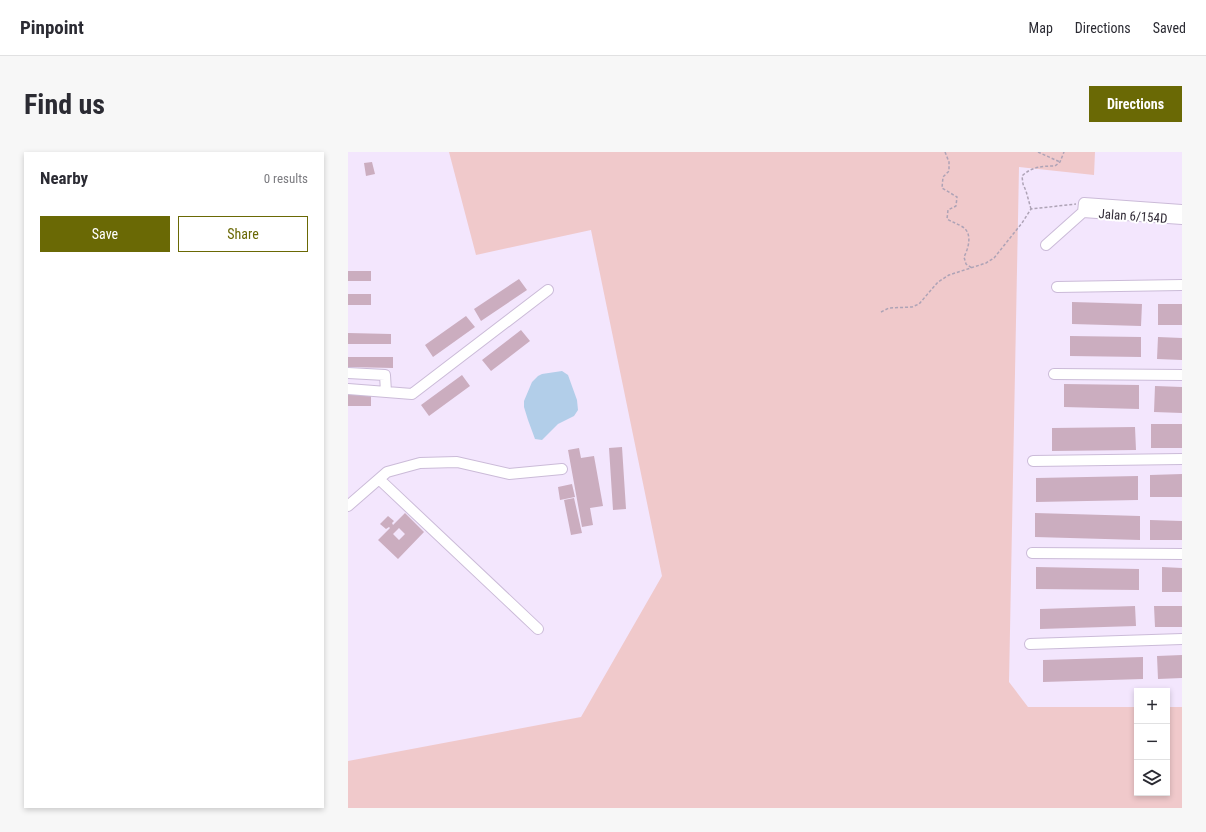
<!DOCTYPE html>
<html lang="en">
<head>
<meta charset="utf-8">
<style>
	:root { --surface:#fff; --page:#f7f7f7; --text:#2b2b33; --muted:#7c7c81; --line:#e1e1e2; --accent:#6a6905 }
	body { margin:0; font-family:"Roboto Condensed",sans-serif; background:var(--page); color:var(--text) }
	.controls { position:absolute; right:12px; bottom:12px; display:grid; overflow:hidden; border-radius:0px; box-shadow:0 2px 6px #0003 }
	.controls button { width:36px; height:36px; display:grid; place-items:center; padding:0; border:0; border-bottom:1px solid var(--line); background:var(--surface); color:var(--text); font:20px sans-serif }
	.list { margin:0; padding:0; list-style:none }
	h2 { display:flex; justify-content:space-between; align-items:center; height:52px; margin:0; padding:0 16px; font-size:17px }
	h2 small { font-size:13px; font-weight:400; color:var(--muted) }
	.actions { display:flex; gap:8px; padding:12px 16px }
	.actions a { flex:1; padding:9px 0; border:1px solid var(--accent); border-radius:0px; text-align:center; font-size:14px; color:var(--accent) }
	.actions .main { background:var(--accent); color:#fff }
	.icon { flex:none; width:22px; height:22px; fill:none; stroke:currentColor; stroke-width:2; stroke-linecap:round; stroke-linejoin:round }
	.map { position:relative; flex:none; width:834px; height:656px; overflow:hidden; border-radius:0px }
	header { display:flex; align-items:center; gap:24px; box-sizing:border-box; height:56px; padding:0 20px; background:var(--surface); border-bottom:1px solid var(--line) }
	header strong { font-size:19px }
	nav { display:flex; gap:22px; margin-inline-start:auto; font-size:14px }
	.intro { display:flex; align-items:center; justify-content:space-between; box-sizing:border-box; height:96px; padding:0 24px }
	h1 { margin:0; font-size:28px }
	.button { padding:10px 18px; border-radius:0px; background:var(--accent); color:#fff; font-size:14px; font-weight:700 }
	main { display:flex; gap:24px; padding:0 24px }
	aside { flex:1; background:var(--surface); border-radius:0px; box-shadow:0 2px 6px #0003 }
	.map>svg:first-child { display:block }
	.green { fill:#f0c9cb }
	.water { fill:#b2cee9 }
	.building { fill:#cbadbf; fill-rule:evenodd }
	.lines { fill:none; stroke-linecap:round; stroke-linejoin:round }
	.minor-casing { stroke:#cbbbd8; stroke-width:12 }
	.path { stroke:#aea3b6; stroke-width:1.5; stroke-dasharray:3 2; stroke-linecap:butt }
	.minor { stroke:#fff; stroke-width:10 }
	.labels { text-anchor:middle; dominant-baseline:central; stroke-width:4; stroke-linejoin:round; paint-order:stroke }
	.street-label { font-size:13px; fill:#322c37; stroke:#fff }
</style>
</head>
<body>
<header>
<strong>Pinpoint</strong>
<nav><a>Map</a><a>Directions</a><a>Saved</a></nav>
</header>
<div class="intro"><h1>Find us</h1><a class="button">Directions</a></div>
<main>
<aside>
<h2>Nearby<small>0 results</small></h2>
<ul class="list">
</ul>
<div class="actions"><a class="main">Save</a><a>Share</a></div>
</aside>
<div class="map">
<svg width="834" height="656" viewBox="0 0 834 656">
	<rect width="100%" height="100%" fill="#f3e6fd"/>
	<path class="green" d="M 101,0 L 747,0 L 746,23 L 671,15 L 661,530 L 680,555 L 789,555 L 789,641 L 819,641 L 819,555 L 834,555 L 834,656 L 0,656 L 0,609 L 233,565 L 314,424 L 243,78 L 128,103 Z"/>
	<path class="water" d="M 214,219 L 220,223 L 229,248 L 230,258 L 226,264 L 210,272 L 194,288 L 187,287 L 180,268 L 176,255 L 176,249 L 184,230 L 190,224 L 194,222 Z"/>
	<path class="building" d="M 24,10 L 27,22 L 18,24 L 16,11 Z
		M 0,119 L 23,119 L 23,129 L 0,129 Z
		M 171,127 L 179,138 L 133,169 L 126,157 Z
		M 0,142 L 23,142 L 23,153 L 0,153 Z
		M 724,150 L 794,152 L 793,174 L 724,172 Z
		M 810,152 L 834,152 L 834,173 L 810,173 Z
		M 118,164 L 127,175 L 85,205 L 77,193 Z
		M 173,178 L 182,189 L 143,219 L 134,208 Z
		M 0,181 L 43,182 L 43,192 L 0,192 Z
		M 722,184 L 793,185 L 793,205 L 722,204 Z
		M 810,185 L 834,186 L 834,208 L 809,207 Z
		M 0,205 L 45,205 L 45,216 L 0,215 Z
		M 114,223 L 122,234 L 81,264 L 73,253 Z
		M 716,232 L 791,233 L 791,257 L 716,255 Z
		M 807,234 L 834,235 L 834,261 L 806,260 Z
		M 0,243 L 23,243 L 23,254 L 0,254 Z
		M 803,272 L 834,272 L 834,296 L 803,296 Z
		M 787,275 L 788,298 L 704,299 L 704,276 Z
		M 274,295 L 278,357 L 265,358 L 261,296 Z
		M 231,296 L 233,306 L 246,304 L 255,354 L 242,356 L 245,373 L 234,375 L 220,298 Z
		M 834,322 L 834,345 L 802,345 L 802,323 Z
		M 790,324 L 790,348 L 688,350 L 688,326 Z
		M 224,332 L 227,345 L 212,348 L 210,335 Z
		M 226,346 L 234,381 L 223,383 L 216,348 Z
		M 57,361 L 76,380 L 50,407 L 30,388 L 42,376 L 41,375 L 38,377 L 32,372 L 40,364 L 46,369 L 44,371 L 45,373 ZM 51,376 L 57,382 L 51,388 L 45,382 Z
		M 687,361 L 792,364 L 792,388 L 687,385 Z
		M 802,368 L 834,369 L 834,388 L 802,388 Z
		M 688,415 L 791,417 L 791,438 L 688,437 Z
		M 814,415 L 834,416 L 834,440 L 814,440 Z
		M 787,454 L 788,474 L 692,477 L 692,457 Z
		M 806,454 L 834,454 L 834,475 L 807,475 Z
		M 834,503 L 834,526 L 810,527 L 809,504 Z
		M 795,505 L 795,527 L 695,530 L 695,508 Z"/>
	<g class="lines">
		<defs>
			<path id="minor" d="M 735,60 L 834,67
				M 698,93 L 735,60 L 736,51 L 834,58
				M 709,135 L 834,133
				M 0,221 L 37,223 L 38,240
				M 706,222 L 834,223
				M 0,237 L 64,242 L 200,138
				M 685,309 L 834,307
				M 31,327 L 190,477
				M 0,354 L 39,320 L 72,311 L 109,310 L 161,322 L 214,317
				M 684,401 L 834,402
				M 682,492 L 834,487"/>
		</defs>
		<use href="#minor" class="minor-casing"/>
		<path class="path" d="M 597,0 L 601,10 L 601,19 L 595,25 L 594,36 L 609,45 L 608,54 L 600,58 L 599,67 C 604,70 608,71 613,74 C 625,80 621,95 616,105 L 618,112 L 624,116
			M 690,0 L 712,10
			M 683,57 L 678,39 L 675,32 L 674,24 C 683,15 694,14 707,14 L 712,10 L 716,0
			M 533,160 L 541,156 L 564,155 L 571,152 L 590,130 L 601,123 L 638,111 L 646,106 L 674,71 L 683,57 L 728,52"/>
		<use href="#minor" class="minor"/>
	</g>
	<g class="labels">
		<g class="street-label">
			<text transform="translate(785 64) rotate(4)">Jalan 6/154D</text>
		</g>
	</g>
</svg>
<div class="controls">
<button>+</button>
<button>−</button>
<button><svg class="icon" aria-label="layers" viewBox="0 0 24 24"><path d="M12 4l9 5-9 5-9-5zM3 14l9 5 9-5"/></svg></button>
</div>
</div>
</main>
</body>
</html>
